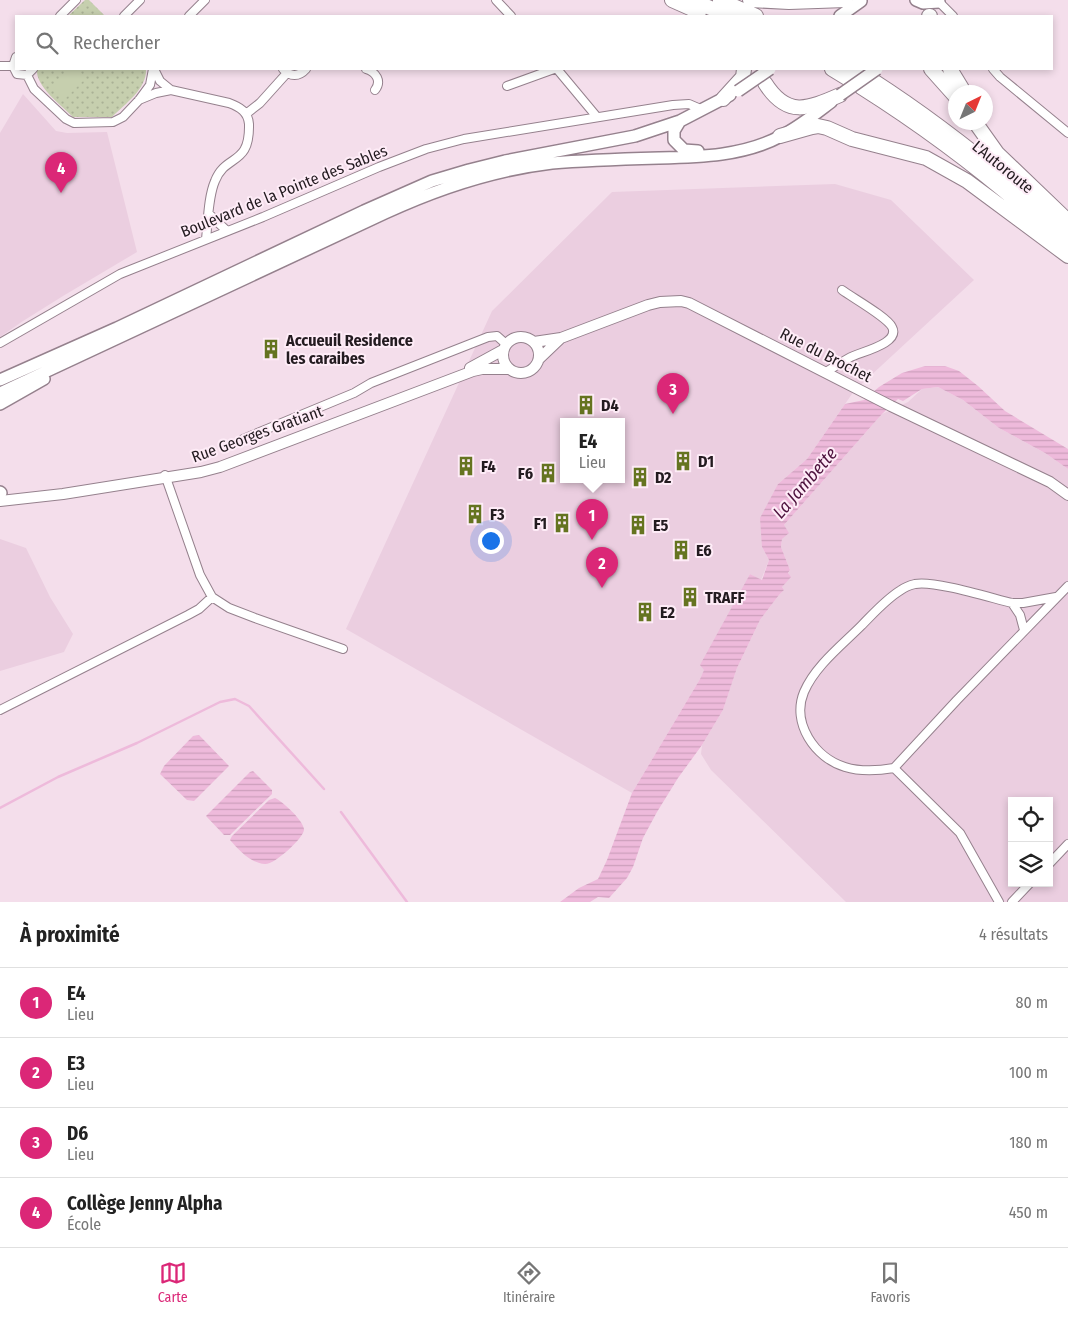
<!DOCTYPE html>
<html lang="fr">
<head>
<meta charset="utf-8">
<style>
	:root { --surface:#fff; --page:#f2f2f2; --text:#222; --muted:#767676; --line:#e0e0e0; --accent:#db2777 }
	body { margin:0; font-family:"Fira Sans Condensed",sans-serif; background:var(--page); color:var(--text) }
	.controls { position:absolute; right:15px; bottom:15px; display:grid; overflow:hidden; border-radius:0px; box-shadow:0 2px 8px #0003 }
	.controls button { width:45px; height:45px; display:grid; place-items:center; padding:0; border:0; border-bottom:1px solid var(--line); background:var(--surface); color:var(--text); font:25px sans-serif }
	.compass { position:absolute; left:948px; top:85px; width:45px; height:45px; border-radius:50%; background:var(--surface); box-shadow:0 2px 8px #0003; rotate:43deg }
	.you { position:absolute; left:490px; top:540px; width:18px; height:18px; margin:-12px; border:4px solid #fff; border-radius:50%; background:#1a73e8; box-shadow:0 0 0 8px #1a73e833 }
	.badge { display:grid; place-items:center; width:32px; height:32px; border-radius:50%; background:var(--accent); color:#fff; font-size:16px; font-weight:700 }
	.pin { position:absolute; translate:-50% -41px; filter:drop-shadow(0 1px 2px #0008) }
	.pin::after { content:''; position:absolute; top:26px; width:18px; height:15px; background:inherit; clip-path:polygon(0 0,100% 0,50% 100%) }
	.popup { position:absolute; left:560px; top:418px; width:65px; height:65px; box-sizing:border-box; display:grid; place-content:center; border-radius:0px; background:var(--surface); filter:drop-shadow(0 1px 4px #0005); font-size:16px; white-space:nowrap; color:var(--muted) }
	.popup b { font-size:19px; color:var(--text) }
	.popup::after { content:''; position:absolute; left:50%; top:100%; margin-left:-10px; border:10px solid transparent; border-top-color:var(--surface) }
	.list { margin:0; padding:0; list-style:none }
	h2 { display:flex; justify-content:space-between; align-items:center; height:65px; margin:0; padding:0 20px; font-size:21px }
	h2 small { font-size:16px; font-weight:400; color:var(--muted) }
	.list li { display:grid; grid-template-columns:32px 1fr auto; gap:15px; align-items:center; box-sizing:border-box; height:70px; padding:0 20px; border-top:1px solid var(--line) }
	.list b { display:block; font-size:19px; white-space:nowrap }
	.list p { margin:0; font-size:16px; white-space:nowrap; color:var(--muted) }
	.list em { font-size:16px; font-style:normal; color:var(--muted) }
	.icon { flex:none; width:28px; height:28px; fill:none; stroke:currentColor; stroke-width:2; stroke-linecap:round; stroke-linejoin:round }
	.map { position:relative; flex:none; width:1068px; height:902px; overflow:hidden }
	.search { position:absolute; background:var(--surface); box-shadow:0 2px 8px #0003; left:15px; right:15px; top:15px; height:55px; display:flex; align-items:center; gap:12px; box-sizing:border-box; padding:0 18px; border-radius:0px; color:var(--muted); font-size:19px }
	.sheet { height:345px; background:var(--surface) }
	nav { display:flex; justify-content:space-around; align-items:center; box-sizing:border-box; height:70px; border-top:1px solid var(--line); background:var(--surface); font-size:14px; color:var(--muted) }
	nav a { display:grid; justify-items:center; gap:2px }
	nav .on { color:var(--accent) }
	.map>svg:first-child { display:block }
	.built { fill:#ebcee0; fill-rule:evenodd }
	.green { fill:url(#green-dots) }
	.pitch { fill:#c6cfae }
	.water { fill:url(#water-rules) }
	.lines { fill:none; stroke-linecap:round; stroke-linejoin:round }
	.stream { stroke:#eebadb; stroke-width:2.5 }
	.street-casing { stroke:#95818d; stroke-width:10 }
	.secondary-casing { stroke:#95818d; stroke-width:12 }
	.primary-casing { stroke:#95818d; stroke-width:14 }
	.highway-casing { stroke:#95818d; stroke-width:16 }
	.street { stroke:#fff; stroke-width:8 }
	.secondary { stroke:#fff; stroke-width:10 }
	.primary { stroke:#fff; stroke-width:11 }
	.highway { stroke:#fff; stroke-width:14 }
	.primary-bridge-casing { stroke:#95818d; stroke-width:14; stroke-linecap:butt }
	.primary-bridge { stroke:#fff; stroke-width:11 }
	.labels { text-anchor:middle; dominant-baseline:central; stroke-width:4; stroke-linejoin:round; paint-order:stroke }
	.street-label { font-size:16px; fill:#231b20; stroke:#feecf7 }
	.poi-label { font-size:16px; font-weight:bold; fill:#231b20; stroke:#feecf7; text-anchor:start }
	.water-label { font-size:18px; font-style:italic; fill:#4e133e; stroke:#feecf7 }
</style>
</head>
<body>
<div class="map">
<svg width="1068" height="902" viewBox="0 0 1068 902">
	<defs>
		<pattern id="green-dots" width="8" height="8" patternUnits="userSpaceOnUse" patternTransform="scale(1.25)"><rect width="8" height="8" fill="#c6cfae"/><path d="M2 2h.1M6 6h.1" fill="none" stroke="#aab195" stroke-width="1.8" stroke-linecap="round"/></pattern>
		<pattern id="water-rules" width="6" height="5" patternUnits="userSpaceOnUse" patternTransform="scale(1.25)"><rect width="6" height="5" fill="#eebadb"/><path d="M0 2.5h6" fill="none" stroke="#cc9fbc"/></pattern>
	</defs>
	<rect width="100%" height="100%" fill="#f4deeb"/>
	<path class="built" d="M 23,94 L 56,131 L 67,133 L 107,132 L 137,252 L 63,296 L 23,321 L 0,337 L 0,133 Z
		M 835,184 L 891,200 L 974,280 L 854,391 L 807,459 L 778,484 L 762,547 L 769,560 L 761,580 L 750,574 L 700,679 L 632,793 L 346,629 L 492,311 L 612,192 ZM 563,421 L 621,421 L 621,479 L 563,479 Z
		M 938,387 L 963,400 L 999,428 L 1045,453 L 1068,469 L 1068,902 L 846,902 L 711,770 L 701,754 L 702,745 L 723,710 L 737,668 L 760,620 L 779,595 L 784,590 L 782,587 L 790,570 L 781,547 L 784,525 L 882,414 L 908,402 L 922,389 ZM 1012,801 L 1049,801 L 1049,883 L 1012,883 Z
		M 0,539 L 26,548 L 50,597 L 73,634 L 64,652 L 0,671 Z"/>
	<path class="green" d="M 85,0 L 89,0 L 105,16 L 68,16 Z
		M 37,69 L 146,69 C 147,89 125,104 112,117 L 73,117 C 61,105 35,86 37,69 Z"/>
	<path class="pitch" d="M 72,69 L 77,69 L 86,78 L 65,99 L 53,88 Z"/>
	<path class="water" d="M 925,366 L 945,366 L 959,371 L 978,386 L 1005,411 L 1068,449 L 1068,469 L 1045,453 L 999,428 L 963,400 L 938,387 L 922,389 L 903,401 L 898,399 L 882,414 L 784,525 L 789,533 L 782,539 L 781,547 L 790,570 L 788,573 L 791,577 L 782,587 L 784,590 L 779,595 L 760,620 L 737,668 L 723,710 L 702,745 L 678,778 L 657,812 L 643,838 L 633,867 L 627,878 L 609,898 L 598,897 L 590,902 L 560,902 L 579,888 L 598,879 L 607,860 L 632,793 L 700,679 L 704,670 L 700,665 L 750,574 L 762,580 L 769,560 L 762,547 L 760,518 L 778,484 L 807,459 L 845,404 L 864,400 L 879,387 L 902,373 Z
		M 199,735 L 229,766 L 194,801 L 187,800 L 160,774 L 164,766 L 193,736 Z
		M 253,771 L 272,790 L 272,794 L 230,835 L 224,835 L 206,816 L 250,772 Z
		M 275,798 C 282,801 303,820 304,829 C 305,837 274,865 265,864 C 250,863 239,850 230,840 L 232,836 L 269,800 Z"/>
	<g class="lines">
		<path class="stream" d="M 0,808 L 58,777 L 137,743 L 220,702 L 235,699 L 249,706 L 324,789
			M 341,812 L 407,902"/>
		<defs>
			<path id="street" d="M 496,0 L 511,16
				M 939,2 L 953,16
				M 60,16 L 76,0
				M 124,16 L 140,0
				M 189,16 L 205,0
				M 16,57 L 13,66 L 17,74 L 27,75 L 33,69
				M 0,66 L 13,66
				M 154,69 L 160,81 L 171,90
				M 283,69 C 290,77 299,77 306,69
				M 366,69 C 376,72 382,81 375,90
				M 557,69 L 597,117
				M 993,69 L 1000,77 L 1068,133
				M 27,75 L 34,89 L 66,119 L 74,123 L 113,122 L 123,117 L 139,100 L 150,85 L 153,69
				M 507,86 L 554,69
				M 139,100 L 156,93 L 171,90 L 229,103 C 240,107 248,112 249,124 C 250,167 226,153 215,181 C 208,197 208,222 206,239
				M 246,114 L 260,103 L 287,73
				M 209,214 L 227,231
				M 0,343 L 120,274 L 263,217 L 379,167 L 426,149 L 464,139 L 673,105 L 689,104 L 703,110
				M 826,372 C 834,367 842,362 849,358 C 859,352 901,344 892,327 C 887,317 853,298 842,290
				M 243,439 L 354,393 L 371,383 L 488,337 L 497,336 L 506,344
				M 165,475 L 200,575 L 212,597 L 229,608 L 255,618 L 343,649
				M 1056,597 L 1023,603 L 1012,603 C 991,598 934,580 915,584 C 911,585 905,587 901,590 C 886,599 874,613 861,626 C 842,645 815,666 804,692 C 791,723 815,758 845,767 C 861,772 877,771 894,768 L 957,700 L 1068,586
				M 1012,603 L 1020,615 L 1024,630
				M 0,710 L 188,615 L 199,609 L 212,597
				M 894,768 L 960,833 L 999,902
				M 1049,864 L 1068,844
				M 1012,902 L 1030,883"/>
			<path id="secondary" d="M503 355a18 18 0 1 1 36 0a18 18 0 1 1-36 0Z
				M 534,342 L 561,338 L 648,305 L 660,302 L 681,301 L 689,303 L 891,406 L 1050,482 L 1068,495
				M 539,359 L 561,338
				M 470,368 L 503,350
				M 0,501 L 63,494 L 201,472 L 220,467 L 473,371 L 482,369 L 509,369"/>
			<path id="primary" d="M 916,0 L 923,3 L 939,2
				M 840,16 L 861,1
				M 680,121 L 674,131 L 674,140 L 684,150 L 698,151
				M 0,380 L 117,328 L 364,211 L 432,181 L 469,170 L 505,161 L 635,136 L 680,121 L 730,95
				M 0,393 L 385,213 C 439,188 493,170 552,163 C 587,160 623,159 659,158 C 700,157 744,156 781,136 C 799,127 815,114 831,102
				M 0,404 L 44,379
				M 0,492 L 1,493"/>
			<path id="highway" d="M 672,0 L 699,12
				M 691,0 L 730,16
				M 720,0 L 756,16
				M 750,0 L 789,2 L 846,0
				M 929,16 L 930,16
				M 832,69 L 850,80
				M 854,69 L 861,73
				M 931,69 L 956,97
				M 950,69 L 964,92
				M 872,80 C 942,125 1006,177 1068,233
				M 765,83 C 787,118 808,109 840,95
				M 861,87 C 937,135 1003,186 1068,247
				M 723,99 L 743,77 L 744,69
				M 975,122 L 997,153 L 1068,221
				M 780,136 L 812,127 L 818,126 L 827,128 L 852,139 L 926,158 L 967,181 L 1068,256"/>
		</defs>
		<use href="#street" class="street-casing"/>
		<use href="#secondary" class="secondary-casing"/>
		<use href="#primary" class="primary-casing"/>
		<use href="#highway" class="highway-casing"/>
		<use href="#street" class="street"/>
		<use href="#secondary" class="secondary"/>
		<use href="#primary" class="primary"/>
		<use href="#highway" class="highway"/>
		<defs>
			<path id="primary-bridge" d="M 738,91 L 770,69
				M 840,95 L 877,69"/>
		</defs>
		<use href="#primary-bridge" class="primary-bridge-casing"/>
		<use href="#primary-bridge" class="primary-bridge"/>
	</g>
	<defs>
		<symbol id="building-bare" viewBox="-9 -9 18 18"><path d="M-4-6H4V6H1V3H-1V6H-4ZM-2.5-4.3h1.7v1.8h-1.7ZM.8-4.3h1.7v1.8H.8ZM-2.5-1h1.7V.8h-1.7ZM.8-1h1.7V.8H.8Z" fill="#657420" stroke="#feecf7" stroke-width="2.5" paint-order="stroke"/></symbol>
	</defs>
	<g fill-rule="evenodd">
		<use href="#building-bare" x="257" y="335" width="28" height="28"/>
		<use href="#building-bare" x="572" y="391" width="28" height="28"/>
		<use href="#building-bare" x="669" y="447" width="28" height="28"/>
		<use href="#building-bare" x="452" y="452" width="28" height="28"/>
		<use href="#building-bare" x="534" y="459" width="28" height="28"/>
		<use href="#building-bare" x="626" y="463" width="28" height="28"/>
		<use href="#building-bare" x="461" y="500" width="28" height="28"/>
		<use href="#building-bare" x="548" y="509" width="28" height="28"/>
		<use href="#building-bare" x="624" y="511" width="28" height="28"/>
		<use href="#building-bare" x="667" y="536" width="28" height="28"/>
		<use href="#building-bare" x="676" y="583" width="28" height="28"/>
		<use href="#building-bare" x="631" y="598" width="28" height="28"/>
	</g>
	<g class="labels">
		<g class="street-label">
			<text transform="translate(1003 167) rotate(39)">L'Autoroute</text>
			<text transform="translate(284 191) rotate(-22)">Boulevard de la Pointe des Sables</text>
			<text transform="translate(826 355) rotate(27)">Rue du Brochet</text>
			<text transform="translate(257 434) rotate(-20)">Rue Georges Gratiant</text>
		</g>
		<g class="poi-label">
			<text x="286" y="340">Accueuil Residence<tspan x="286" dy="18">les caraibes</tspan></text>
			<text x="601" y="405">D4</text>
			<text x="698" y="461">D1</text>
			<text x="481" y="466">F4</text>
			<text x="533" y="473" text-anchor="end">F6</text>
			<text x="655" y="477">D2</text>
			<text x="490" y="514">F3</text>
			<text x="547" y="523" text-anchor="end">F1</text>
			<text x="653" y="525">E5</text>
			<text x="696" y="550">E6</text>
			<text x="705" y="597">TRAFF</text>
			<text x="660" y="612">E2</text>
		</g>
		<g class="water-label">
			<text transform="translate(805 483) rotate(-49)">La Jambette</text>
		</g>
	</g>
</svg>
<div class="controls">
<button><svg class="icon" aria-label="locate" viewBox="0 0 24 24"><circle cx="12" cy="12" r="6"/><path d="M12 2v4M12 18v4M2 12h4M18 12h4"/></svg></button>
<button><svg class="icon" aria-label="layers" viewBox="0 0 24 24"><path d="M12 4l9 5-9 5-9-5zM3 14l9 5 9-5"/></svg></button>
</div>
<svg class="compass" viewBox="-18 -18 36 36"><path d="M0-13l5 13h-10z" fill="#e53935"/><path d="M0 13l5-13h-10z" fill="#767676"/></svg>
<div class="you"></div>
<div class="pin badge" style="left:592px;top:540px">1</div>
<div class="popup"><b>E4</b>Lieu</div>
<div class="pin badge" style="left:602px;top:588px">2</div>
<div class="pin badge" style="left:673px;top:414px">3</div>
<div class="pin badge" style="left:61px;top:193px">4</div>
<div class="search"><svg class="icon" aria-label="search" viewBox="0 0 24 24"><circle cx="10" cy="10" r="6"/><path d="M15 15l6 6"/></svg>Rechercher</div>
</div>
<section class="sheet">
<h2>À proximité<small>4 résultats</small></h2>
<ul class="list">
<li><span class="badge">1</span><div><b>E4</b><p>Lieu</p></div><em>80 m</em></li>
<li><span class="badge">2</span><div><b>E3</b><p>Lieu</p></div><em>100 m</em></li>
<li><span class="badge">3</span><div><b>D6</b><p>Lieu</p></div><em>180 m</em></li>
<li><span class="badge">4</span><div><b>Collège Jenny Alpha</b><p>École</p></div><em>450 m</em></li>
</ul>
</section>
<nav>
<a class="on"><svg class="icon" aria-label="map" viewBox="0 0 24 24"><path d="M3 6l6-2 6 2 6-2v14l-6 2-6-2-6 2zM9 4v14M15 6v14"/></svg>Carte</a>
<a><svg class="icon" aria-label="directions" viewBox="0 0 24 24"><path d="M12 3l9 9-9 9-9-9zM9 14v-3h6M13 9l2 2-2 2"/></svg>Itinéraire</a>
<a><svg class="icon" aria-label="saved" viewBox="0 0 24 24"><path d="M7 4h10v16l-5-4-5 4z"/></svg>Favoris</a>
</nav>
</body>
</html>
